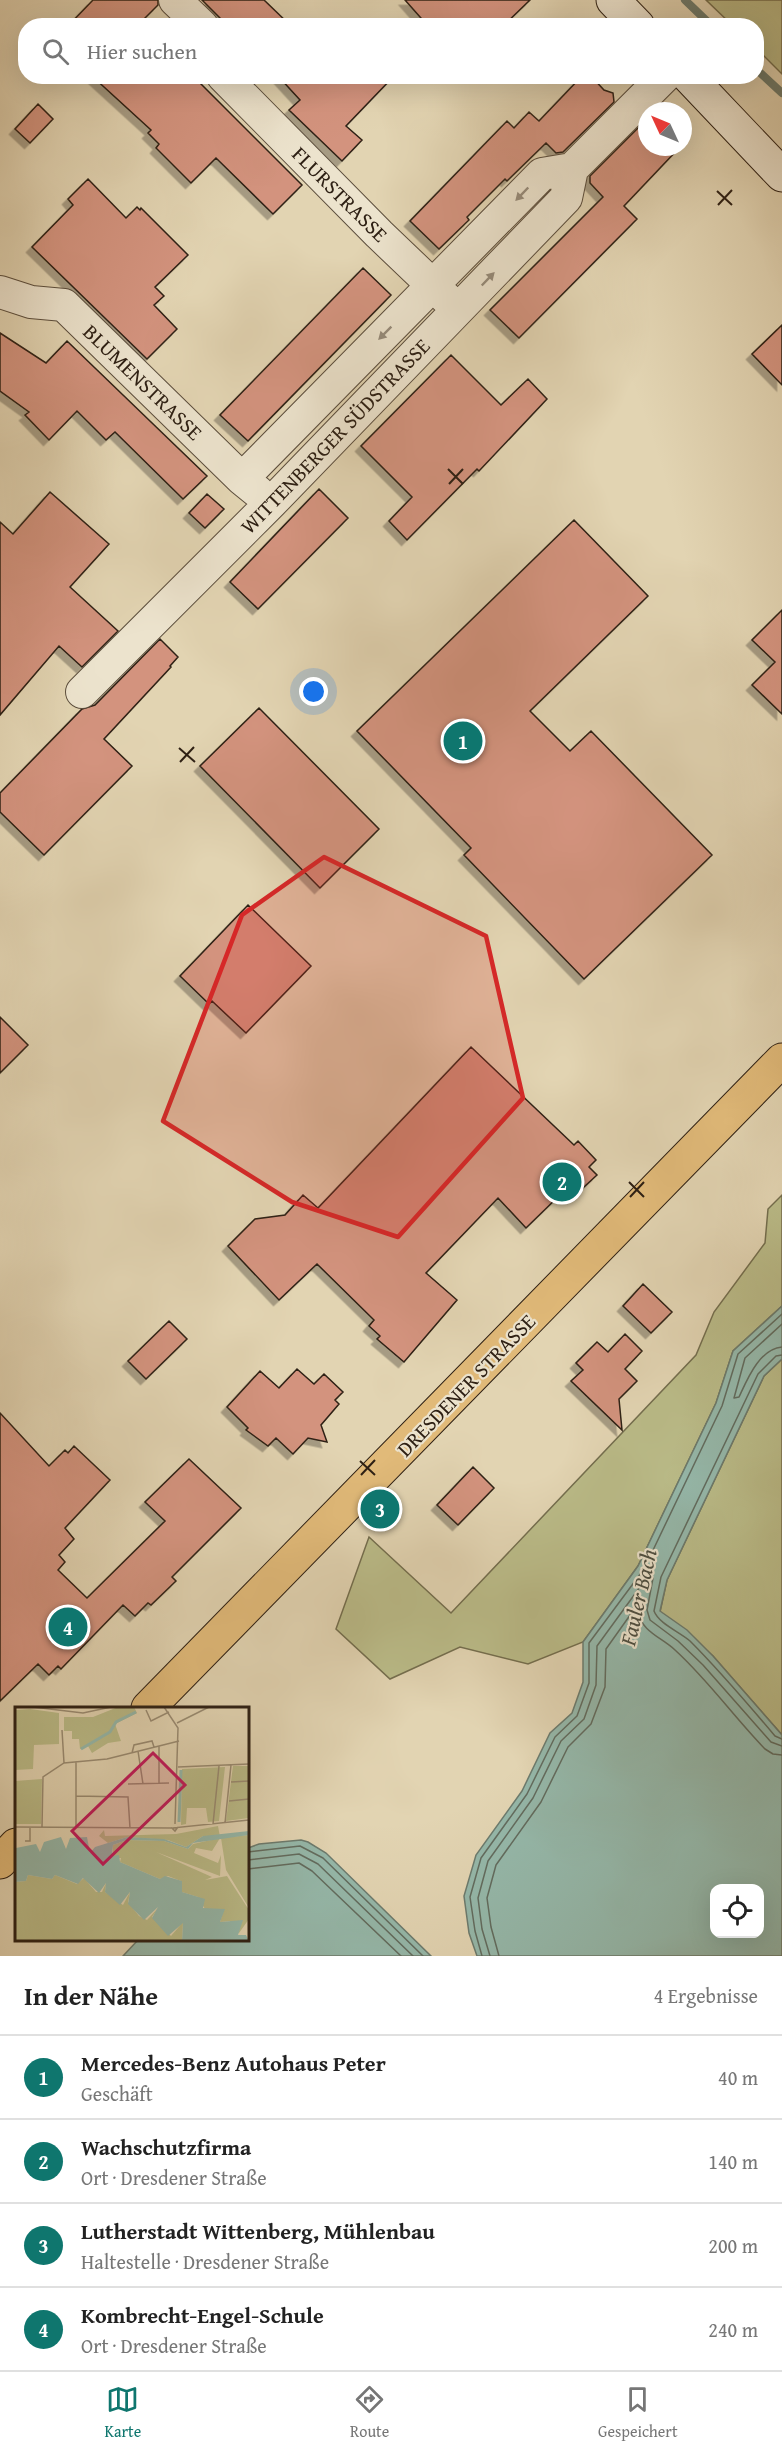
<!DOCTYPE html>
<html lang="de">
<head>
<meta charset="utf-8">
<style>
	:root { --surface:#fff; --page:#f6f6f6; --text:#222; --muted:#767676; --line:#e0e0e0; --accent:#0f766e }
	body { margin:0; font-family:"Gentium Book Plus",serif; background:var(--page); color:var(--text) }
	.controls { position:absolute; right:18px; bottom:18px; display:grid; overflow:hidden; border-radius:12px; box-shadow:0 6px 24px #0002 }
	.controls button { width:54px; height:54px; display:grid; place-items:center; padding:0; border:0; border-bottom:2px solid var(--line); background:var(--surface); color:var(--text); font:30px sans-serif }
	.compass { position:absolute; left:638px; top:102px; width:54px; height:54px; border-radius:50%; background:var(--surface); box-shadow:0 6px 24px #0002; rotate:314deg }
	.you { position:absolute; left:314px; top:692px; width:21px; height:21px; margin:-15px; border:4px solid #fff; border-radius:50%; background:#1a73e8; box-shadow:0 0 0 9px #1a73e833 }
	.badge { display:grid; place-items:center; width:39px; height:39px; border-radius:50%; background:var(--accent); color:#fff; font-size:20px; font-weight:700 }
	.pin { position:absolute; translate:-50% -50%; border:3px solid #fff; box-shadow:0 2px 6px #0006 }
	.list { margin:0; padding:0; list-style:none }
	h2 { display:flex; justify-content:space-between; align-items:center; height:78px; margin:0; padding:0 24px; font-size:26px }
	h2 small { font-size:20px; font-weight:400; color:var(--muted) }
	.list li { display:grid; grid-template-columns:39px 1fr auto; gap:18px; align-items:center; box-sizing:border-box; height:84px; padding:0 24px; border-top:2px solid var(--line) }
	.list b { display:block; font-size:22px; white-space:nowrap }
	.list p { margin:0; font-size:20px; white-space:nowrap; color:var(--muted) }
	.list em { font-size:20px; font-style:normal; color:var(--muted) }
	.icon { flex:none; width:33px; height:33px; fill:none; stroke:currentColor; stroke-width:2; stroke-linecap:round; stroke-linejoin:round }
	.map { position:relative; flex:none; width:782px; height:1956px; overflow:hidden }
	.search { position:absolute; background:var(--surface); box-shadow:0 6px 24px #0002; left:18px; right:18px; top:18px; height:66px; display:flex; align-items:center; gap:15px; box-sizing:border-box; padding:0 21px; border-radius:24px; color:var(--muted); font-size:22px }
	.sheet { height:414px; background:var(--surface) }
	nav { display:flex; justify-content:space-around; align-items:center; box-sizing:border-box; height:84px; border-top:2px solid var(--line); background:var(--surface); font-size:16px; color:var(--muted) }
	nav a { display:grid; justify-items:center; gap:3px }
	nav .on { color:var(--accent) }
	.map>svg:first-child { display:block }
	.green { fill:#babb88; stroke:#746e4e; stroke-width:1.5 }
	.water { fill:#95b8aa; stroke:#6c7b6e; stroke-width:1.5; fill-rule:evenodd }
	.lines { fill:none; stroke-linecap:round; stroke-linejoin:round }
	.shore { stroke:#626c5f; stroke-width:1.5 }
	.stream { stroke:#6c7b6e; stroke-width:8 }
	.building { fill:#d3937e; stroke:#2e2014; stroke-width:1.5; filter:url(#shadow) }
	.street-casing { stroke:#5b4d3c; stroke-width:34 }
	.secondary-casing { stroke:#2e2014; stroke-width:35 }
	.primary-casing { stroke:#2e2014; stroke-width:35 }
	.street { stroke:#ece3cd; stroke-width:32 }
	.secondary { stroke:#ece3cd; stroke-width:33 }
	.primary { stroke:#e1ba79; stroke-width:33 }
	.oneway { fill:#968b7a }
	.marked { fill:#d62828; fill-opacity:0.2; stroke:#d62828; stroke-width:4.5; stroke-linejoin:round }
	.ticks { fill:none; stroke:#2e2014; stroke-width:2 }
	.labels { text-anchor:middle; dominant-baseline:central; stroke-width:4.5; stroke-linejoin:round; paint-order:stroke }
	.street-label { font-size:21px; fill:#2e2014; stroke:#ece3cd }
	.water-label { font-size:22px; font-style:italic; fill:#4d4e41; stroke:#ece3cd }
	.inset-river { fill:none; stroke:#95b8aa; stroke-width:3 }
	.inset-road { fill:none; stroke:#9a8c73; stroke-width:1.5 }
	.view { fill:#c2185b; fill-opacity:0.15; stroke:#c2185b; stroke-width:3 }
	.inset-edge { fill:none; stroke:#2e2014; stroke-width:3 }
</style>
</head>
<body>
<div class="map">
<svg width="782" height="1956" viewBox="0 0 782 1956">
	<defs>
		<filter id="shadow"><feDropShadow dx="-5.5" dy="5.5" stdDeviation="0" flood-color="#0004"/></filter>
	</defs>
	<rect width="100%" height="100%" fill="#e2d4b2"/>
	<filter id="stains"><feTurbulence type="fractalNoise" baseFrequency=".00333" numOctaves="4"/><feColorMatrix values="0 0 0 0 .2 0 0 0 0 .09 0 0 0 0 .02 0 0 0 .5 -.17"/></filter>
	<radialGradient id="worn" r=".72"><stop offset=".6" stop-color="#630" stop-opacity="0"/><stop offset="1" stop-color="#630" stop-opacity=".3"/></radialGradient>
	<path class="green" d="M 706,0 L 782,0 L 782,74 L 757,49 L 756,26 L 732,25 Z
		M 782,1195 L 782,1306 L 733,1351 L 716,1403 L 638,1566 L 583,1642 L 528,1664 L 460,1647 L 390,1679 L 336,1629 L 369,1537 L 451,1613 L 696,1355 L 714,1312 L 765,1243 L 768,1209 Z
		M 782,1359 L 782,1735 L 713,1656 L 660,1612 L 667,1580 L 764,1376 Z"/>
	<path class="water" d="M 782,1306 L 782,1359 L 764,1376 L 667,1580 L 660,1611 L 687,1630 L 713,1656 L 782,1735 L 782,1956 L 477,1956 L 469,1933 L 464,1896 L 476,1855 L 522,1791 L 550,1733 L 572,1713 L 583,1682 L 583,1642 L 638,1566 L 716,1403 L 733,1351 ZM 714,1888 L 760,1888 L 760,1934 L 714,1934 Z
		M 301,1840 L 308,1842 L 326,1853 L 431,1956 L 123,1956 L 138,1940 L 248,1940 L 248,1848 L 259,1844 Z"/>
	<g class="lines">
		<path class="shore" d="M 782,1324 L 745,1358 L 734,1398 L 739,1397 C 747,1380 759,1349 782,1347
			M 782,1355 L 776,1356 L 758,1374 L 661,1577 L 654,1611 C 659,1624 680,1632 690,1641 C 720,1671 748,1704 775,1736 L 782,1739
			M 248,1852 L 300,1846 L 323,1858 L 423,1956
			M 248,1860 L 299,1854 L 318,1864 L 413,1956
			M 248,1869 L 299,1863 L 312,1871 L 401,1956
			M 482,1956 L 475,1931 L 470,1897 L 481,1858 L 527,1794 L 555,1737 L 577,1716 L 589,1683 L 589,1643 L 644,1569 L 722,1406 L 738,1354 L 782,1314
			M 490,1956 L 482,1929 L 478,1898 L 488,1861 L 533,1798 L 561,1741 L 584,1719 L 596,1685 L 597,1646 L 648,1576 L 653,1578 L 647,1610 L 650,1620 L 678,1641 L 703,1665 L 771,1742 L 782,1746
			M 499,1956 L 491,1927 L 487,1898 L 496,1865 L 541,1802 L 568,1747 L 591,1724 L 605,1687 L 606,1649 L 633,1611 L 638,1612 C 642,1632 661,1637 675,1650 C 708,1680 734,1717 765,1749 L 773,1754 L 782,1755"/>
		<path class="stream" d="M 685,0 L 712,26
			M 756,69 L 782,93"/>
	</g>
	<path class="building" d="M 93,0 L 158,0 L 158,5 L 137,26 L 68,26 Z
		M 202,0 L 264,0 L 291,26 L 228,26 Z
		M 405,0 L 530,0 L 503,26 L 428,26 Z
		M 92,76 L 193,76 L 302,185 L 273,214 L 216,158 L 191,183 L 156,148 L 159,144 L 148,133 L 151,130 Z
		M 278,76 L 394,76 L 346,126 L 362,140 L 342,161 L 289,110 L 300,100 Z
		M 582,76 L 591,76 L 604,90 L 613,93 L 614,102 L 563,152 L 556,153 L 546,143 L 507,181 L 505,179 L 467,217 L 469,220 L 439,249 L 410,221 L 507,121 L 514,128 L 529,112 L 539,121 Z
		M 38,104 L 53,119 L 30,143 L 15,129 Z
		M 642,124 L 647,124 L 647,147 L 680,147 L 624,206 L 637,219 L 519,338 L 490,310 L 603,197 L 590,183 L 590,176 Z
		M 88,179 L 126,218 L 137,207 L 140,210 L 141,208 L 188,255 L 155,287 L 164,296 L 154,305 L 177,329 L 147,359 L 32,247 L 73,205 L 68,199 Z
		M 363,268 L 391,295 L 248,441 L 220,415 Z
		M 782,325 L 782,385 L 752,354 Z
		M 0,333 L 46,363 L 67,341 L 207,476 L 183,499 L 115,432 L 106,440 L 77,411 L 49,440 L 25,415 L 29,412 L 0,391 Z
		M 451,355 L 501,405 L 528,379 L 547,399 L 479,471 L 477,469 L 407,540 L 389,521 L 412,497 L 361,446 Z
		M 319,489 L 348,518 L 258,609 L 230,582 Z
		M 50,492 L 109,544 L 70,587 L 118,631 L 82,667 L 59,646 L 0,715 L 0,522 L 13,534 Z
		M 207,494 L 224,509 L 205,528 L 189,513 Z
		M 574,520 L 648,596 L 530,711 L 570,751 L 591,731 L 712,855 L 584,979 L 464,855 L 471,848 L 357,731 Z
		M 782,610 L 782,714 L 752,685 L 775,662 L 752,640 Z
		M 160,639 L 178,657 L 170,666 L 171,667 L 104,739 L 132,766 L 44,855 L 0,812 L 0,793 L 82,709 L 95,705 Z
		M 259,708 L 379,829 L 320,888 L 200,766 Z
		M 248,905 L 311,966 L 246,1033 L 212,1001 L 209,1004 L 180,976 Z
		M 0,1017 L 28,1045 L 0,1073 Z
		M 471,1047 L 574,1145 L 578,1141 L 596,1160 L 589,1167 L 597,1175 L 572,1198 L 565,1190 L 526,1228 L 498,1198 L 426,1273 L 457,1300 L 404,1362 L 377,1339 L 380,1336 L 369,1326 L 374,1320 L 317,1264 L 279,1300 L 228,1246 L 255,1219 L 285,1215 L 303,1195 L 318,1208 Z
		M 643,1284 L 672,1312 L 651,1333 L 623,1306 Z
		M 169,1321 L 187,1339 L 146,1379 L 128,1361 Z
		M 625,1334 L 642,1351 L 625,1369 L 637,1381 L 619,1399 L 622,1430 L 571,1381 L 583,1370 L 576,1363 L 597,1342 L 608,1352 Z
		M 297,1369 L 314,1384 L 324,1374 L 343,1392 L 335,1400 L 339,1404 L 321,1425 L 327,1442 L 308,1438 L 293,1454 L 276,1438 L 268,1446 L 246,1430 L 248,1428 L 227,1407 L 260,1371 L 279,1388 Z
		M 0,1413 L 49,1466 L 65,1450 L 68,1453 L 74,1446 L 110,1480 L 65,1528 L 74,1539 L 59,1555 L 65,1562 L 58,1570 L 87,1598 L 165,1521 L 145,1502 L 189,1459 L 241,1508 L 172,1577 L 176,1581 L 151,1605 L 148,1603 L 135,1616 L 123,1605 L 61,1669 L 58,1666 L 49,1675 L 38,1664 L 0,1701 Z
		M 473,1467 L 494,1488 L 458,1525 L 437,1505 Z"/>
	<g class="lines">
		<defs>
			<path id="street" d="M 175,0 L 202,26
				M 223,76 L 379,234 L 448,300
				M 0,292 L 31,302 L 64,305 L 242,479 L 258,492
				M 242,479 L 542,174 L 572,169
				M 82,692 L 272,502 L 566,198 L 572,169 L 665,76"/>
			<path id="secondary" d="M 613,0 L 638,26
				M 688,76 L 782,175"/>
			<path id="primary" d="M 148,1708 L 782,1060
				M 0,1862 L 16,1845"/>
		</defs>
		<use href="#street" class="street-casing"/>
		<use href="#secondary" class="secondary-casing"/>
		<use href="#primary" class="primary-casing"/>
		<use href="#street" class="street"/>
		<use href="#secondary" class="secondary"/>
		<use href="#primary" class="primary"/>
	</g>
	<defs><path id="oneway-solid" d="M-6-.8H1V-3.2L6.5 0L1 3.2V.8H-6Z" transform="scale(1.5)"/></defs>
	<g class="oneway">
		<use href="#oneway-solid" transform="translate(522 194) rotate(134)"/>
		<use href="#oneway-solid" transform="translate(488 279) rotate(-46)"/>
		<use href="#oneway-solid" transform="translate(385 333) rotate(135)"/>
	</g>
	<path class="marked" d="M 324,857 L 486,936 L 523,1098 L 398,1237 L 292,1202 L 163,1121 L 242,915 Z"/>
	<path class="ticks" d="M 717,191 L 732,205M 718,205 L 732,190M 448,469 L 463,484M 449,484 L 463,469M 179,748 L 195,762M 180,762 L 194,747M 629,1182 L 644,1197M 630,1197 L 644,1182M 360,1461 L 375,1475M 361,1475 L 375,1460"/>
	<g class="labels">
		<g class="street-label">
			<text transform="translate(340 194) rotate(45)">FLURSTRASSE</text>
			<text transform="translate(143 382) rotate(44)">BLUMENSTRASSE</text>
			<text transform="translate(335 436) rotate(-46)">WITTENBERGER SÜDSTRASSE</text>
			<text transform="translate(466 1385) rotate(-46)">DRESDENER STRASSE</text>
		</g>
		<g class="water-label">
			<text transform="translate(638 1597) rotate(-77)">Fauler Bach</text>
		</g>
	</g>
	<g transform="translate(15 1707)">
		<rect width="234" height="234" fill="#e2d4b2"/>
		<path d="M 103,0 L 119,0 L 122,6 L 100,17 L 106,34 L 93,36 L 77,46 L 73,39 L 65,42 L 64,32 L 57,32 L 57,24 L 49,24 L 49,10 L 78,10 ZM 15,2 L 44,6 L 44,37 L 19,38 L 18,62 L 0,63 L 0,3 ZM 218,59 L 234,59 L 234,111 L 211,114 ZM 210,60 L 204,114 L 193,115 L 191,101 L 172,101 L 171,117 L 166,118 L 167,62 ZM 27,72 L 26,117 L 0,117 L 0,74 ZM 203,119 L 205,130 L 188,129 L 171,140 L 153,133 L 112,130 L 93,136 L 84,129 L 89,123 L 90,129 L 161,127 ZM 234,128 L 234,201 L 211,163 L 206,131 ZM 205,131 L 197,144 L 181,141 L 179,146 L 203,156 L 206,148 L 205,169 L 141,145 L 197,170 L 190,173 L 212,169 L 234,203 L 234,212 L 224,226 L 215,214 L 205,215 L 209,202 L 190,202 L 183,190 L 167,185 L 166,174 L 153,169 L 145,172 L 105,155 L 106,151 L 98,151 L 98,138 L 112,133 L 149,134 L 173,142 L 178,137 ZM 13,168 L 37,172 L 40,168 L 62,177 L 69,171 L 81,185 L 87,185 L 91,176 L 90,185 L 108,198 L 115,185 L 113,195 L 124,209 L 132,213 L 144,200 L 137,210 L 156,229 L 168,215 L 167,234 L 0,234 L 0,175 L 11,174 Z" fill="#babb88"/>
		<path d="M 234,124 L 234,128 L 178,136 L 173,142 L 149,134 L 112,133 L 98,138 L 97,149 L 104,148 L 105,155 L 145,172 L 150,169 L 167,174 L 167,185 L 190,192 L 188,201 L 210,202 L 205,215 L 228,213 L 223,228 L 231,228 L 234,234 L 167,234 L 168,216 L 153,229 L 137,211 L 143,200 L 129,213 L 113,197 L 115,185 L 105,198 L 90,185 L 91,176 L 84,186 L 68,171 L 63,177 L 40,168 L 37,172 L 13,168 L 11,174 L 0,175 L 1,141 L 21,137 L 25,145 L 29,135 L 46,130 L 51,142 L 55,131 L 72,130 L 75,146 L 80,140 L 112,130 L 149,132 L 171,140 L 188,129 Z" fill="#95b8aa"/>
		<path class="inset-river" d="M 66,42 L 95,25 L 101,15 L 121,5M 164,115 L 166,63"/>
		<path class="inset-road" d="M 18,0 L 68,6 L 96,0M 149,0 L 163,21 L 160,117M 131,3 L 136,14 L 154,5M 162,16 L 194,0M 47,23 L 49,56M 144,39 L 144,77M 123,44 L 128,77M 117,46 L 119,38 L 137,34 L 139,40M 163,60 L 234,57M 216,75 L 234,74M 113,77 L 154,76M 61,89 L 113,90 L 115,121M 214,94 L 234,92M 210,116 L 216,58M 198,117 L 204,59M 0,120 L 157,121M 27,120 L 28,70 L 49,56 L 92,52 L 164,34M 61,120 L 61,55M 163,120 L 160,124 L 157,121 L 234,113M 10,134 L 15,134 L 15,120"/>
		<path class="view" d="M 138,46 L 170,78 L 88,157 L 57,124 Z"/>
		<rect width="234" height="234" class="inset-edge"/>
	</g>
	<rect width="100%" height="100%" filter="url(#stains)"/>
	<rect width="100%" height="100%" fill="url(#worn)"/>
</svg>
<div class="controls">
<button><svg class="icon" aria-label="locate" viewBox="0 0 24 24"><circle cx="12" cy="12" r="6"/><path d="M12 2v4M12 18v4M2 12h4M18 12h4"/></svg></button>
</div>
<svg class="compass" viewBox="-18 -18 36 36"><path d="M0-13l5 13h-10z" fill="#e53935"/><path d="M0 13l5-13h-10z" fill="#767676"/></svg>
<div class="you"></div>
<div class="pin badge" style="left:463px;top:741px">1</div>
<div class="pin badge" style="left:562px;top:1182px">2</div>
<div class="pin badge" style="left:380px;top:1509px">3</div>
<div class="pin badge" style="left:68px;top:1627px">4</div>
<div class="search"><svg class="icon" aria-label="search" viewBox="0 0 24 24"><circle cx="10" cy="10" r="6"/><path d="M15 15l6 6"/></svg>Hier suchen</div>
</div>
<section class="sheet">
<h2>In der Nähe<small>4 Ergebnisse</small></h2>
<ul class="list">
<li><span class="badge">1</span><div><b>Mercedes-Benz Autohaus Peter</b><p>Geschäft</p></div><em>40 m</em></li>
<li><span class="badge">2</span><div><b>Wachschutzfirma</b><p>Ort · Dresdener Straße</p></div><em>140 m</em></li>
<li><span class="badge">3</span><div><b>Lutherstadt Wittenberg, Mühlenbau</b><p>Haltestelle · Dresdener Straße</p></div><em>200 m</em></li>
<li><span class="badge">4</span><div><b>Kombrecht-Engel-Schule</b><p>Ort · Dresdener Straße</p></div><em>240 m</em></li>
</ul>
</section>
<nav>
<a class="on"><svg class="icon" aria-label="map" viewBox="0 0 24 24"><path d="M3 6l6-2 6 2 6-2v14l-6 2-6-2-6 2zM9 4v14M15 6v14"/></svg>Karte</a>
<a><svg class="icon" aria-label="directions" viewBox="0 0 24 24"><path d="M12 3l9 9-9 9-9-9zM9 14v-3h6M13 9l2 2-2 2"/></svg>Route</a>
<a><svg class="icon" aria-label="saved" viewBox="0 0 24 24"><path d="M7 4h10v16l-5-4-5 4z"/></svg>Gespeichert</a>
</nav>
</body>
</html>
